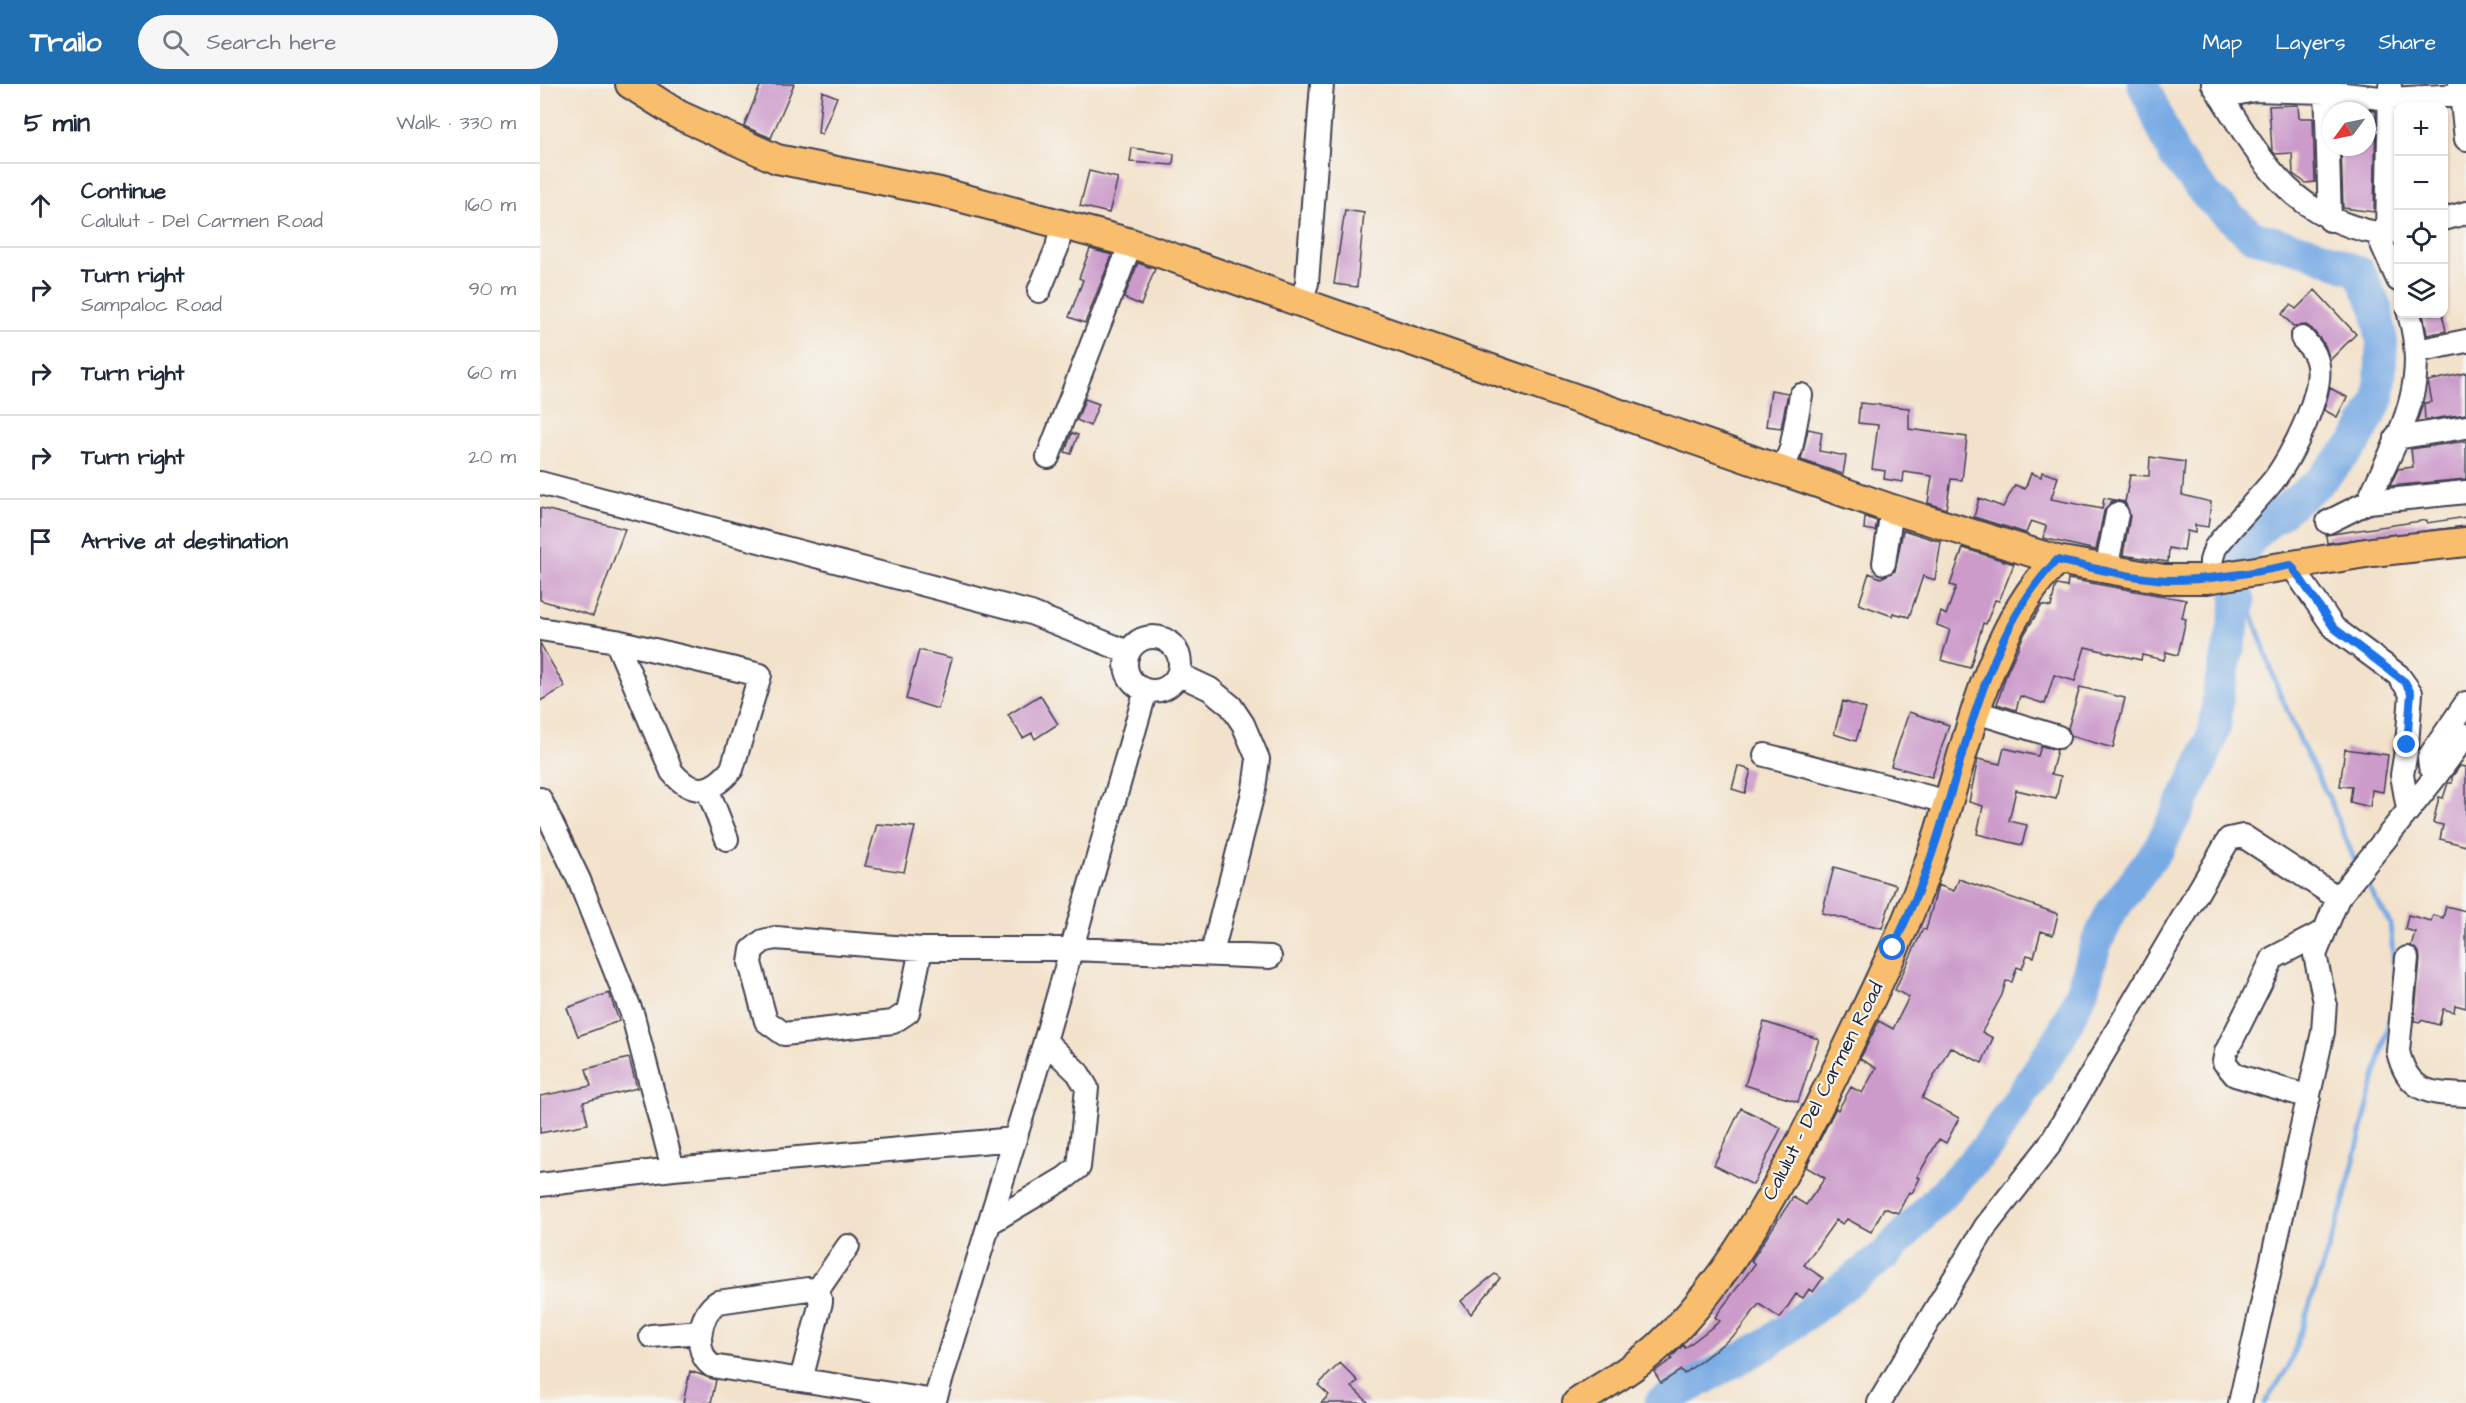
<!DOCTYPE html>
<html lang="en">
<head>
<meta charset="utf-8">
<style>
	:root { --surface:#fff; --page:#f6f6f7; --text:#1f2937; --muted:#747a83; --line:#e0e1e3; --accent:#1f6fb2 }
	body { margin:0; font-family:"Architects Daughter",sans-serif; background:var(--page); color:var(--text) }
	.controls { position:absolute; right:18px; top:18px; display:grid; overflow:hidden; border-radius:12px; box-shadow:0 2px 4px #0004 }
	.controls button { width:54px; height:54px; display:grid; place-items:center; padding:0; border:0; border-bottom:2px solid var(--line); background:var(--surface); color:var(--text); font:30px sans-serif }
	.compass { position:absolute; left:1782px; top:18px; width:54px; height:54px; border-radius:50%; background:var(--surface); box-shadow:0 2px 4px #0004; rotate:237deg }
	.stop { position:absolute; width:18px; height:18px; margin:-14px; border:4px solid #1a73e8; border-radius:50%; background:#fff }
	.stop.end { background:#1a73e8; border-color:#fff; box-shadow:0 2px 6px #0008 }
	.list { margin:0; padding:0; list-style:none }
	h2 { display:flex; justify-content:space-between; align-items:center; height:78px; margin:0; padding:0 24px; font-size:26px }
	h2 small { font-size:20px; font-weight:400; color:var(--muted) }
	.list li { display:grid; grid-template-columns:39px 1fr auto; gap:18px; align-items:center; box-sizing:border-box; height:84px; padding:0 24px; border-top:2px solid var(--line) }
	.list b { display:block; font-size:22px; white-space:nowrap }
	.list p { margin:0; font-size:20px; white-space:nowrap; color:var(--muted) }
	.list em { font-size:20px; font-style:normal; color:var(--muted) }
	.icon { flex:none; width:33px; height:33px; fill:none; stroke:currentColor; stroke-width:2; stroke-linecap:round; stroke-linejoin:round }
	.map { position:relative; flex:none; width:1926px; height:1319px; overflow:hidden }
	header { display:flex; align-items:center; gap:36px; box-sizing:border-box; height:84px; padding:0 30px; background:var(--accent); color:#fff }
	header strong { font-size:28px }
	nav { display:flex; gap:33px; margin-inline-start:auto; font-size:21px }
	.search { width:420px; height:54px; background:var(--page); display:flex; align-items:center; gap:15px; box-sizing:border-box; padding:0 21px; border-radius:33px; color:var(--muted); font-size:22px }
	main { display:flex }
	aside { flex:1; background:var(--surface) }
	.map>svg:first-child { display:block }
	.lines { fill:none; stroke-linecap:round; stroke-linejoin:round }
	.stream { stroke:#78aae4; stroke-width:5 }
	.river { stroke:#78aae4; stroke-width:32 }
	.building { fill:#cc9bca }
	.minor-casing { stroke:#413f51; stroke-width:26 }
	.major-casing { stroke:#413f51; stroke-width:32 }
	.minor { stroke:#fff; stroke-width:22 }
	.major { stroke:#f9be6d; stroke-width:28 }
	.route { stroke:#1a73e8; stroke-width:8 }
	.labels { text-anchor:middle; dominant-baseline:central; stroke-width:4.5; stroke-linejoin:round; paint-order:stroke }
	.street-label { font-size:20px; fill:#22223b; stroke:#f6f6f2 }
</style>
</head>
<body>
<header>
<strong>Trailo</strong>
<div class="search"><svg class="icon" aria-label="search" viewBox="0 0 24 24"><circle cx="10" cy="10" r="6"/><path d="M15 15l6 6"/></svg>Search here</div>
<nav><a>Map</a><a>Layers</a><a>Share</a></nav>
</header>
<main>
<aside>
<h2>5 min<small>Walk · 330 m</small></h2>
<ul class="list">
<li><svg class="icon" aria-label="ahead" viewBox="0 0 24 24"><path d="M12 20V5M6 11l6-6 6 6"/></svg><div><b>Continue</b><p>Calulut - Del Carmen Road</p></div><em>160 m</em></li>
<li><svg class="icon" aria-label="right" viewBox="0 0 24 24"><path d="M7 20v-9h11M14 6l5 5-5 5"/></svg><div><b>Turn right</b><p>Sampaloc Road</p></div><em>90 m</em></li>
<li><svg class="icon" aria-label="right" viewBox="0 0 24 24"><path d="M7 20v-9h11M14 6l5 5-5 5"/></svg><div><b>Turn right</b></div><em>60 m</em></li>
<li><svg class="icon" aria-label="right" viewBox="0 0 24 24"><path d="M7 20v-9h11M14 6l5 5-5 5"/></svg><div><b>Turn right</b></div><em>20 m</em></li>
<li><svg class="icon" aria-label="arrive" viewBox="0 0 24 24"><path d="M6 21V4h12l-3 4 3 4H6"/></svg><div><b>Arrive at destination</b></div></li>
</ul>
</aside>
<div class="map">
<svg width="1926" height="1319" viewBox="0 0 1926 1319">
	<rect width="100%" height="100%" fill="#f6f6f2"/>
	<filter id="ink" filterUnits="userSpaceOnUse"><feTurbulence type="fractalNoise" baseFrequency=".0167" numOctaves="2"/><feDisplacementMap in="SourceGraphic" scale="12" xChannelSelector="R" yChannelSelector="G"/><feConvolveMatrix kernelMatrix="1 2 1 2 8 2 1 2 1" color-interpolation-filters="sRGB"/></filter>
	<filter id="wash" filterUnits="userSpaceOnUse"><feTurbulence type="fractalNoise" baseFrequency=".008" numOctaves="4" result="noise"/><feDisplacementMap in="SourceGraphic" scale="24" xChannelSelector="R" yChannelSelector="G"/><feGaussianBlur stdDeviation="1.35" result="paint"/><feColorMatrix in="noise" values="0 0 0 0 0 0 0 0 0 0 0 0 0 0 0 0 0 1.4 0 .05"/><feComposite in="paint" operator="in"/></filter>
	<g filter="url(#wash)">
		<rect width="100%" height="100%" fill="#f3e2cb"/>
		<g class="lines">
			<path class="stream" d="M 1707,497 L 1713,515 L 1712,530 L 1738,605 L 1764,665 L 1790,716 L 1816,780
				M 1823,794 L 1850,839 L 1855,891
				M 1725,1319 L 1749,1282 L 1802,1124 L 1851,930"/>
			<path class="river" d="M 1120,1319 L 1228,1259 L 1346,1170 L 1447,1063 L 1521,952 L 1543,905 L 1556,860 L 1572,827 L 1620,762 L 1662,679 L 1675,643 L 1679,605 L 1691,554 L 1697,522 L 1698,473 L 1718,447 L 1779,398 L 1816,358 L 1839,314 L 1842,259 L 1837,225 L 1819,188 L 1774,169 L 1712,152 L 1667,112 L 1634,71 L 1603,0"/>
		</g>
		<g id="blocks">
			<path class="building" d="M 221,0 L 254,0 L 231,54 L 204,42 Z
				M 282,7 L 297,13 L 282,50 L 278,49 Z
				M 1758,21 L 1759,34 L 1773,34 L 1775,98 L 1766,99 L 1753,90 L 1752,69 L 1735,70 L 1732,66 L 1729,22 Z
				M 1827,26 L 1836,27 L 1834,128 L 1803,124 L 1801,63 L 1827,63 Z
				M 592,64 L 634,70 L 633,81 L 590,78 Z
				M 549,87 L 578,94 L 569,129 L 540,122 Z
				M 805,126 L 824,129 L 817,203 L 794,200 Z
				M 550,165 L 572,171 L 545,239 L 529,233 L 543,196 L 539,194 Z
				M 598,179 L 615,185 L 601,221 L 584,214 Z
				M 1775,206 L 1816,250 L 1790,276 L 1785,261 L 1772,245 L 1766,241 L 1753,242 L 1742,230 L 1751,221 L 1756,225 Z
				M 1883,230 L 1902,230 L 1906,247 L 1887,251 Z
				M 1926,289 L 1926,330 L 1885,336 L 1884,319 L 1892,318 L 1888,297 Z
				M 1790,304 L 1807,313 L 1797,333 L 1784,326 Z
				M 1231,306 L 1248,309 L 1241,344 L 1226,342 Z
				M 545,315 L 559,320 L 550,342 L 537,336 Z
				M 1320,319 L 1369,324 L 1369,345 L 1427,353 L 1422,396 L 1411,395 L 1406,425 L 1388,419 L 1392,392 L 1364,388 L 1363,398 L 1344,395 L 1345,387 L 1332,385 L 1338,341 L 1318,339 Z
				M 1268,345 L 1282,348 L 1279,367 L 1306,372 L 1303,390 L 1261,376 Z
				M 532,349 L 538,351 L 531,370 L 525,368 Z
				M 1926,357 L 1926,395 L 1850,402 L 1858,385 L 1873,383 L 1871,365 Z
				M 1610,373 L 1645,378 L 1642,411 L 1671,418 L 1668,443 L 1655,441 L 1655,449 L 1647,447 L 1644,467 L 1629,464 L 1628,478 L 1583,471 L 1590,432 L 1586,420 L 1580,417 L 1572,417 L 1564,427 L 1556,466 L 1503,454 L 1506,442 L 1491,437 L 1486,449 L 1434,433 L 1439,414 L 1463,423 L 1475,401 L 1485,405 L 1491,389 L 1501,393 L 1502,388 L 1518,393 L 1511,415 L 1562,425 L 1564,414 L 1585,418 L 1590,391 L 1609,392 Z
				M 0,424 L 85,445 L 53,532 L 0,516 Z
				M 1325,433 L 1337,437 L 1335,447 L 1324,445 Z
				M 1926,433 L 1926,442 L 1787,459 L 1786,451 L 1887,436 L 1887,439 Z
				M 1363,446 L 1401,458 L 1395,496 L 1383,492 L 1369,533 L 1353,529 L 1352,532 L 1319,520 L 1329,489 L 1341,494 L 1355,487 Z
				M 1423,464 L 1474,480 L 1459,517 L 1455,516 L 1446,540 L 1443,539 L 1430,584 L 1401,576 L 1410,546 L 1397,541 L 1401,528 L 1406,531 L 1416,503 L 1410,501 Z
				M 1528,495 L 1646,516 L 1642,534 L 1646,535 L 1638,571 L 1626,568 L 1624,576 L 1602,571 L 1601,576 L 1545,563 L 1535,597 L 1514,591 L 1505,620 L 1480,612 L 1476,626 L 1457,620 L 1467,588 L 1485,549 L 1502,521 L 1511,523 L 1515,504 L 1517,501 L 1527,503 Z
				M 0,559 L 25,603 L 0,617 Z
				M 379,566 L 412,574 L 398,625 L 366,615 Z
				M 1540,603 L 1585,614 L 1573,664 L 1531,652 L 1528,644 Z
				M 500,611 L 518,640 L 495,655 L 492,649 L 483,654 L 468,631 Z
				M 1303,617 L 1326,625 L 1316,657 L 1294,650 Z
				M 1369,628 L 1409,641 L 1392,693 L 1351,682 Z
				M 1501,662 L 1517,666 L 1511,690 L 1521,692 L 1516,715 L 1476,706 L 1469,737 L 1487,741 L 1482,761 L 1437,750 L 1443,722 L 1429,718 L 1438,675 L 1460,680 L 1464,664 L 1498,672 Z
				M 1805,665 L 1848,671 L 1843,708 L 1832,706 L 1830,723 L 1810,718 L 1812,703 L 1800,702 Z
				M 1198,682 L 1211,686 L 1205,709 L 1192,705 Z
				M 1920,682 L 1926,683 L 1926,762 L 1900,755 L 1903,741 L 1893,739 L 1899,713 L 1903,714 L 1908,699 L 1912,699 L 1912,693 Z
				M 337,740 L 375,743 L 364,788 L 325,782 Z
				M 1294,783 L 1356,801 L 1342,844 L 1282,829 Z
				M 1419,795 L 1518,830 L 1513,851 L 1501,847 L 1494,873 L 1487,871 L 1482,885 L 1477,883 L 1472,898 L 1466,897 L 1462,911 L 1442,948 L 1453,954 L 1442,979 L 1410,963 L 1382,1014 L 1419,1034 L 1406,1059 L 1399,1055 L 1377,1093 L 1380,1094 L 1372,1109 L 1369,1108 L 1358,1129 L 1344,1124 L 1331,1148 L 1307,1135 L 1303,1140 L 1296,1136 L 1264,1181 L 1283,1194 L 1273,1208 L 1269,1205 L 1263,1214 L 1256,1210 L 1240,1234 L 1219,1220 L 1197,1249 L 1144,1290 L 1141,1286 L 1121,1299 L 1114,1288 L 1132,1275 L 1131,1274 L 1143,1261 L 1145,1264 L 1180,1237 L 1175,1233 L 1215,1180 L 1211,1177 L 1253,1113 L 1266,1121 L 1285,1094 L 1266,1083 L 1296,1024 L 1298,1026 L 1311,1003 L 1322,1009 L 1336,984 L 1320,975 L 1339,937 L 1353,945 L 1369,913 L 1355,906 L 1383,845 L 1386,846 L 1398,801 L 1414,807 Z
				M 1906,822 L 1926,827 L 1926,924 L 1915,921 L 1914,928 L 1903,925 L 1899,941 L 1881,936 L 1880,938 L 1874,937 L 1880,875 L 1879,868 L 1871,862 L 1875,848 L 1865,845 L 1868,831 L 1891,837 L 1893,831 L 1903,834 Z
				M 69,909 L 79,937 L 38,952 L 27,924 Z
				M 1224,938 L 1279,955 L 1258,1018 L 1205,1001 Z
				M 89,974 L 97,1004 L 43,1018 L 48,1040 L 0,1049 L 0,1012 L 51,1002 L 46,985 Z
				M 1201,1024 L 1241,1044 L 1213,1101 L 1174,1081 Z
				M 955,1190 L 960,1194 L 931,1230 L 921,1217 Z
				M 800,1279 L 818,1297 L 812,1303 L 829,1319 L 781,1319 L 789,1311 L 778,1301 Z
				M 150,1287 L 176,1296 L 171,1319 L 143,1319 Z"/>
		</g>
	</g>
	<g filter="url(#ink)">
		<use href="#blocks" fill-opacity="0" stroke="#413f51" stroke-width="1.5"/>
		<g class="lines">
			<defs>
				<path id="minor" d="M 1673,0 C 1719,71 1747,132 1837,149 L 1858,196
					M 1786,0 L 1790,136
					M 1920,0 L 1926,55
					M 1681,13 L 1714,6 L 1786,8 L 1850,15 L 1920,11
					M 1904,135 L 1926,129
					M 1847,150 L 1850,2
					M 499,207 L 517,164 L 522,140
					M 761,218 L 767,199 L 782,0
					M 1877,267 L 1926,257
					M 1856,354 L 1926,343
					M 508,373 L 591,159
					M 1242,386 L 1251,365 L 1261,311
					M 0,399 L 491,529 L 588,568
					M 1828,418 C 1857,353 1891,303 1869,230
					M 1788,438 L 1828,418 L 1926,408
					M 1344,479 L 1352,425
					M 1751,481 L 1794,544 L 1858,591 L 1871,609 L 1867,661 L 1862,691 L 1868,725
					M 1566,486 L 1577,430
					M 1671,495 L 1671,477 L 1675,464 C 1693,440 1714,420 1733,397 C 1751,374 1786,306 1777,277 C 1775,267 1768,261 1762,254
					M 0,545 L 76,557 L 220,591 L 192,685 C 172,709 153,713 132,688 L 76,557
					M586 580a27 27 0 1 1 54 0a27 27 0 1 1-54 0Z
					M 638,590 L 670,605 L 691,622 L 703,640 L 718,675 L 714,705 L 672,869
					M 1436,628 L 1518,653
					M 1225,671 L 1408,718
					M 1896,692 L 1890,682 L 1889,673 L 1926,619
					M 167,704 L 187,755
					M 0,715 L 39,796 L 93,932 L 133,1085
					M 381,865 L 368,928 L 353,938 L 244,950 L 226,937 L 210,879 L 212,866 L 223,857 L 235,854 L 381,865 L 532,865 L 730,873
					M 1867,874 L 1858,967 C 1867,1008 1890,1010 1926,1011
					M 1769,1013 L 1695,991 L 1684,978 L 1686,968 L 1733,874 L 1783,848
					M 0,1101 L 133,1085 L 475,1055
					M 451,1138 L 525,1094 L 539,1083 L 547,1004 L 538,989 L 505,957
					M 277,1207 L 268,1205 L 178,1218 C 158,1230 153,1269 172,1282 L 395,1317
					M 277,1207 L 308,1162
					M 111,1252 L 161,1248
					M 261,1296 L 281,1218 L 277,1207
					M 394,1319 L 505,957 L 606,606
					M 1339,1319 L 1446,1142 L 1509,1062 L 1689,755 L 1703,752 L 1798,814 L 1896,692 L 1926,651
					M 1700,1319 L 1783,948 L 1785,918 L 1775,871 L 1798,814"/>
				<path id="major" d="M 90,0 L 139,31 L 237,75 L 400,108 L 591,159 L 1352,425 L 1517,476 L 1624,495 L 1667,495 L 1832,468 L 1926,458
					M 1037,1319 C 1064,1301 1095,1284 1119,1262 C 1198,1189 1255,1071 1302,975 C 1332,912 1364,849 1387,784 C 1423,687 1442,550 1517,476"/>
			</defs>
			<use href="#minor" class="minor-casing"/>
			<use href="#major" class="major-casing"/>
			<use href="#minor" class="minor"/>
			<use href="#major" class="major"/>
		</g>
	</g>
	<g class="lines" filter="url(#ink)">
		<path class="route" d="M 1353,864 C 1365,838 1378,811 1387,784 C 1423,686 1442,551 1517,476 C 1554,484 1593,495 1631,496 C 1672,496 1712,489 1751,481 L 1794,544 L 1865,598 L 1871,609 L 1867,661"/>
	</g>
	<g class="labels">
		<g class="street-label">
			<text transform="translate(1283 1007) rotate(-63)">Calulut - Del Carmen Road</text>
		</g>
	</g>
</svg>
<div class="controls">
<button>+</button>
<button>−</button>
<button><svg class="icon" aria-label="locate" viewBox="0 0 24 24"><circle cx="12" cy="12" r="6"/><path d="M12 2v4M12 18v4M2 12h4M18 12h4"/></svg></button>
<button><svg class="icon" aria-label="layers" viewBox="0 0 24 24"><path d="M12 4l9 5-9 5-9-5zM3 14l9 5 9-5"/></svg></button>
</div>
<svg class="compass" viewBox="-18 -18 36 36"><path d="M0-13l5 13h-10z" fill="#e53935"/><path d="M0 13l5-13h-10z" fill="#747a83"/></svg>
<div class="stop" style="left:1353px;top:864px"></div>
<div class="stop end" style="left:1867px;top:661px"></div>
</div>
</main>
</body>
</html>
